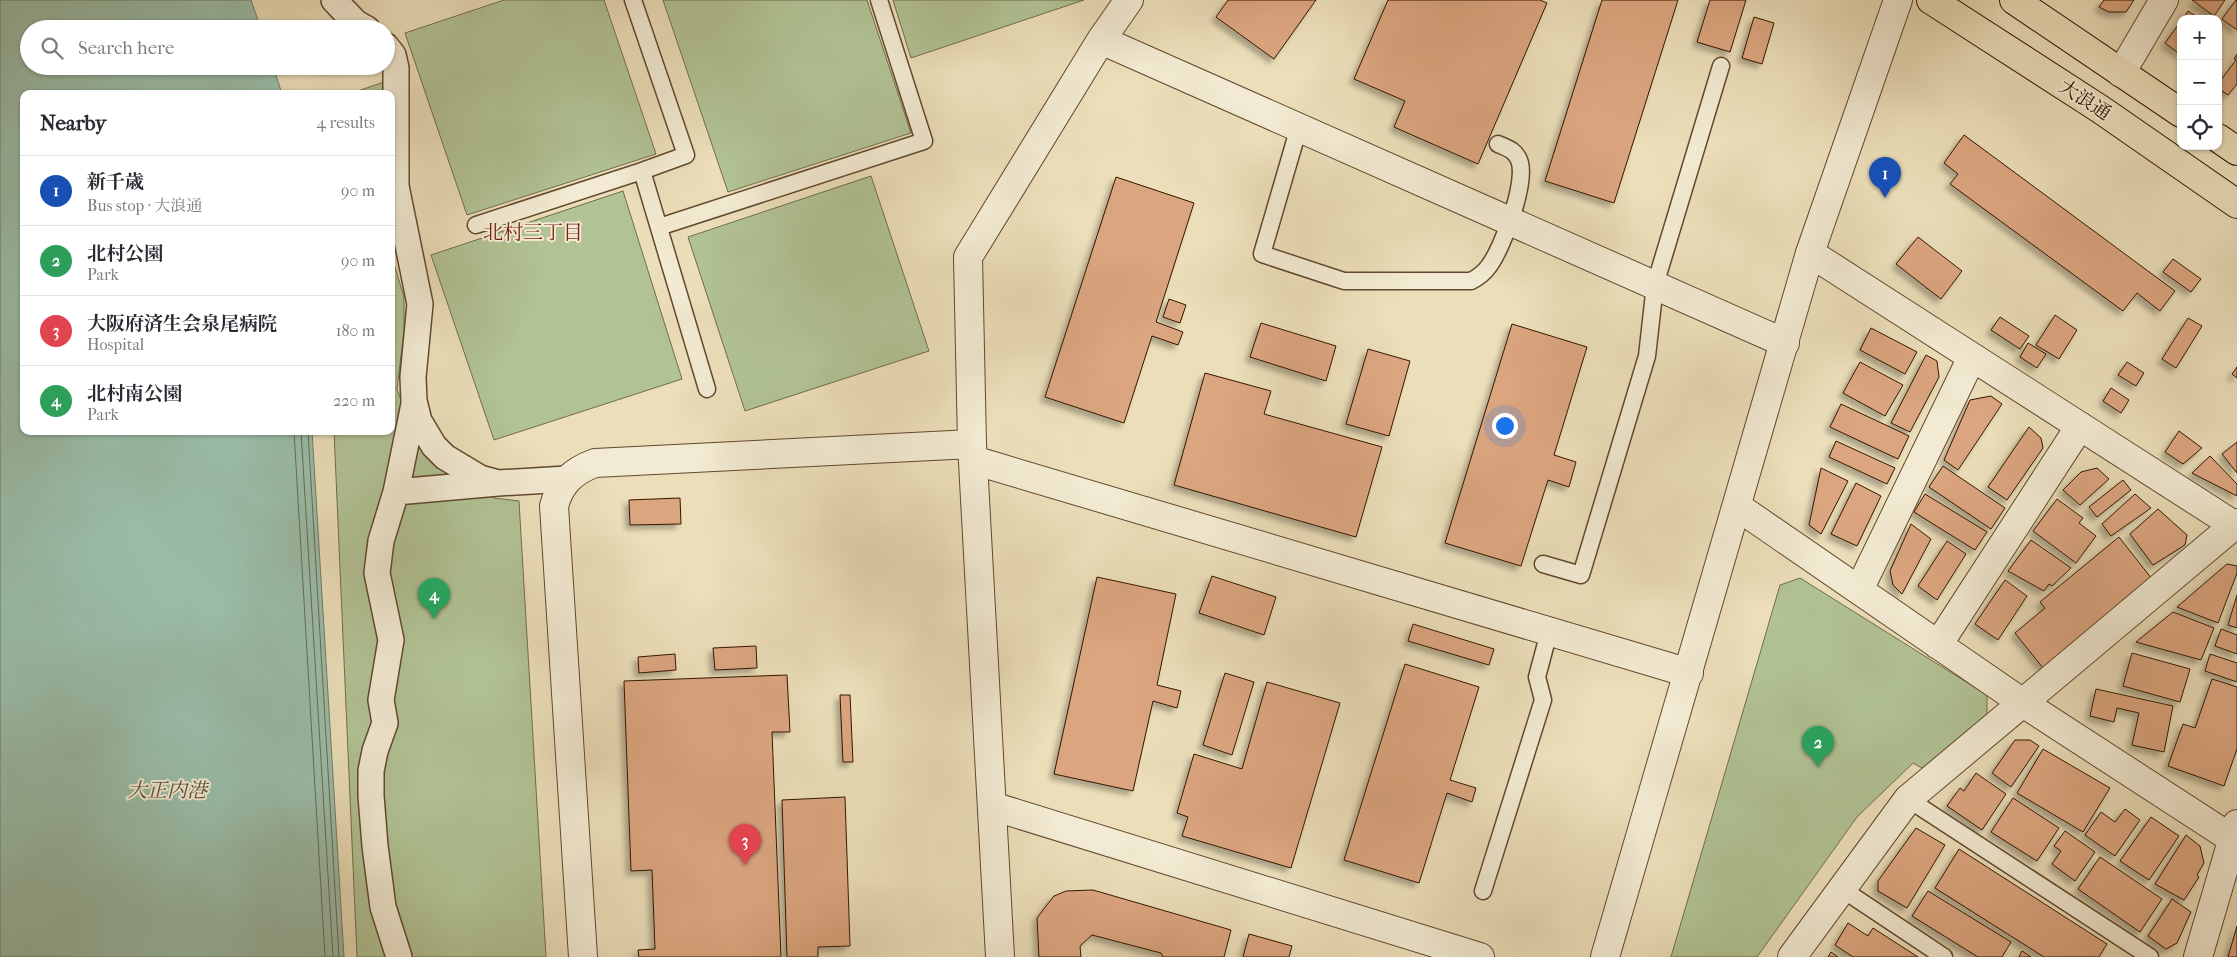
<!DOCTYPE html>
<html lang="en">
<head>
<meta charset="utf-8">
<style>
	:root { --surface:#fff; --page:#f7f7f7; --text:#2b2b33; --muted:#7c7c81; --line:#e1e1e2; --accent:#8f2418 }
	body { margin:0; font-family:"IM FELL French Canon","Noto Serif JP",serif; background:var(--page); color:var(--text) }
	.controls { position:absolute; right:15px; top:15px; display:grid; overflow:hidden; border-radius:10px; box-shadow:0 1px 4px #0004 }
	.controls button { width:45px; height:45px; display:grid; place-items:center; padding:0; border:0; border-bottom:1px solid var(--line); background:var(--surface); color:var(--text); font:25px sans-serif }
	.you { position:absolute; left:1504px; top:425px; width:18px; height:18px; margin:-12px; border:4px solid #fff; border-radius:50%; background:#1a73e8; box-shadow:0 0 0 8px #1a73e833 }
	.badge { display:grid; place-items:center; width:32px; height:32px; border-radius:50%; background:var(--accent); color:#fff; font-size:16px; font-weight:700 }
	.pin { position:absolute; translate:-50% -41px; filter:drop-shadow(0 1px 2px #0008) }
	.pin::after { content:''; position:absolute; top:26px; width:18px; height:15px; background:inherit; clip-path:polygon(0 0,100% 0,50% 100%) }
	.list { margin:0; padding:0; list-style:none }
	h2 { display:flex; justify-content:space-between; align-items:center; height:65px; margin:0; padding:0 20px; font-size:21px }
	h2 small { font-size:16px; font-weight:400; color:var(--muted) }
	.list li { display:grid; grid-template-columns:32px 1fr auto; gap:15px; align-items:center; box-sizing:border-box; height:70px; padding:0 20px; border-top:1px solid var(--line) }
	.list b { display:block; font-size:19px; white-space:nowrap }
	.list p { margin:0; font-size:16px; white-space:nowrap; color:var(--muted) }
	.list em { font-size:16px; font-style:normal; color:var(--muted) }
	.icon { flex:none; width:28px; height:28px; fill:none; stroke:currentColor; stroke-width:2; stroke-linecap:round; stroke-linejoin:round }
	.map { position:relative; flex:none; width:2237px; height:957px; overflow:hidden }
	.search { position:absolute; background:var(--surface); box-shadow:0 1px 4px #0004; left:20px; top:20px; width:375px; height:55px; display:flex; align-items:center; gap:12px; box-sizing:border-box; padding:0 18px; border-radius:28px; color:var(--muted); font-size:19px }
	.panel { position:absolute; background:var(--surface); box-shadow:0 1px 4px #0004; left:20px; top:90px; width:375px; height:345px; border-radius:10px }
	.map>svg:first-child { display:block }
	.green { fill:#b1c294; stroke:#726c4a }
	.water { fill:#9abda9; stroke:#717a65 }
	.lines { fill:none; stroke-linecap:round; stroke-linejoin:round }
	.shore { stroke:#666a54; stroke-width:1 }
	.building { fill:#dba57f; stroke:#331600; filter:url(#shadow) }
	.service-casing { stroke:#61482e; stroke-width:19 }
	.pedestrian-casing { stroke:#61482e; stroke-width:28 }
	.minor-casing { stroke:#61482e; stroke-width:30 }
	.tertiary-casing { stroke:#61482e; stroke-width:30 }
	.primary-casing { stroke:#331600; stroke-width:30 }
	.service { stroke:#f2ead2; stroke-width:16 }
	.pedestrian { stroke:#f2ead2; stroke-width:25 }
	.minor { stroke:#f2ead2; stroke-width:28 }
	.tertiary { stroke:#f2ead2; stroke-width:28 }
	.primary { stroke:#ebdeb9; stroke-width:28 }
	.labels { text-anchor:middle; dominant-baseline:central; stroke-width:4; stroke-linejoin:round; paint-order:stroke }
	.street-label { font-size:19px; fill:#331600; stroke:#f2ead2 }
	.neighbourhood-label { font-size:20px; fill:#7a1f14; stroke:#f2ead2 }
	.water-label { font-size:20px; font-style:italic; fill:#57503b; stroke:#f2ead2 }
</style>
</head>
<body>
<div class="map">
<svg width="2237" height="957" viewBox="0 0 2237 957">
	<defs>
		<filter id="shadow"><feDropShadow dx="-4.5" dy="4.5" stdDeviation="2.5" flood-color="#0004"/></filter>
	</defs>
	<rect width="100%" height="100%" fill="#ebdeb9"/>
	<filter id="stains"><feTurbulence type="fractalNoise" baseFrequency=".004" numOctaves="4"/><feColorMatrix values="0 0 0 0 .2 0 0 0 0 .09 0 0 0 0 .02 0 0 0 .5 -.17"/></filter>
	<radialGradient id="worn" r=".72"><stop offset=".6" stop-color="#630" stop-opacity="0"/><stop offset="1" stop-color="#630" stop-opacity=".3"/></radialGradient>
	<path class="green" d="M 504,0 L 604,0 L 656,154 L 467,215 L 405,33 Z
		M 663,0 L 867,0 L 911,133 L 728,192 Z
		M 893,0 L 1084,0 L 911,58 Z
		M 384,82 L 383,94 L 349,94 Z
		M 871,176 L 929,351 L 745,411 L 688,237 Z
		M 623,191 L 682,379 L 494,440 L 431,255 Z
		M 391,254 L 404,297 L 404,331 L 397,389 L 417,445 L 446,474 L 494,498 L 519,501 L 546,957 L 357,957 L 334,431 L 391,431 Z
		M 1800,578 L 1987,695 L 1987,720 L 1927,771 L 1913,763 L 1857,817 L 1757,957 L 1671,957 L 1780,585 Z"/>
	<path class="water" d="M 0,0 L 251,0 L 261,29 L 29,29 L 29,66 L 273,66 L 282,94 L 24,94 L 24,431 L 312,431 L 344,957 L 0,957 Z"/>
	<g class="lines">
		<path class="shore" d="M 294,431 L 325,957
			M 301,431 L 333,957
			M 308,431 L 339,957"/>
	</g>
	<path class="building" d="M 1228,0 L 1316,0 L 1274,59 L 1216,17 Z
		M 1388,0 L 1540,0 L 1547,3 L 1478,164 L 1394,127 L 1405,101 L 1354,79 Z
		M 1602,0 L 1678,0 L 1614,203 L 1545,181 Z
		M 1710,0 L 1746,0 L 1730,52 L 1697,42 Z
		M 2104,0 L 2134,0 L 2126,12 L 2109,12 L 2099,7 Z
		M 2192,0 L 2225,0 L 2214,16 Z
		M 2236,0 L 2237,0 L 2237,30 L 2222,19 Z
		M 2188,11 L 2200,19 L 2183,19 Z
		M 1754,17 L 1774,23 L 1762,64 L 1742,58 Z
		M 2181,21 L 2181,55 L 2165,43 Z
		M 2237,54 L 2237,84 L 2228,95 L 2218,88 L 2218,84 L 2236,60 L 2234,59 Z
		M 1964,135 L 2175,291 L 2160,311 L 2137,293 L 2123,311 L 1950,184 L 1958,174 L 1944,163 Z
		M 1116,177 L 1194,203 L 1156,322 L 1183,332 L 1178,345 L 1152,336 L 1124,423 L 1045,397 Z
		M 1918,237 L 1962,271 L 1941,299 L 1896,264 Z
		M 2173,259 L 2201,279 L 2191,292 L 2163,272 Z
		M 1169,299 L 1186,305 L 1180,323 L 1163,317 Z
		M 2055,315 L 2077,330 L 2059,359 L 2036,345 Z
		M 2000,317 L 2029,336 L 2020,349 L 1991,330 Z
		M 2188,318 L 2202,326 L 2176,368 L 2162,359 Z
		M 1261,323 L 1336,346 L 1326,381 L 1250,357 Z
		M 1512,324 L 1587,347 L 1554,455 L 1576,462 L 1569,487 L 1548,480 L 1521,566 L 1445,543 Z
		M 1871,328 L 1917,352 L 1905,374 L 1860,350 Z
		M 2028,343 L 2046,354 L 2037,368 L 2020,357 Z
		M 1368,349 L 1410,361 L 1389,436 L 1346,424 Z
		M 1926,355 L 1937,361 L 1939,377 L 1910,432 L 1891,423 Z
		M 1860,362 L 1903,385 L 1885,416 L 1843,393 Z
		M 2127,362 L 2144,373 L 2136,386 L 2118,375 Z
		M 2237,367 L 2237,378 L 2232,374 Z
		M 1205,373 L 1271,391 L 1264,414 L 1382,447 L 1356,537 L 1174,485 Z
		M 2111,388 L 2129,400 L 2121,413 L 2103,401 Z
		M 1991,396 L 2002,404 L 1958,470 L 1944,460 L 1970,400 Z
		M 1841,404 L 1909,436 L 1898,459 L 1830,427 Z
		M 2029,427 L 2041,438 L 2043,448 L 2007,500 L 1988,487 Z
		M 2179,431 L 2202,448 L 2183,464 L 2165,452 Z
		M 1836,441 L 1895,468 L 1887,484 L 1829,457 Z
		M 2237,442 L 2237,473 L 2222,454 Z
		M 2210,456 L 2237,484 L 2237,496 L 2192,473 Z
		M 1943,466 L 2005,508 L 1991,529 L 1929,487 Z
		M 1821,468 L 1848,481 L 1821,534 L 1809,525 Z
		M 2097,468 L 2109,479 L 2080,505 L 2063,490 L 2081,472 Z
		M 2123,480 L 2131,490 L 2097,517 L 2089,507 Z
		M 1856,483 L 1881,496 L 1857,546 L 1831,534 Z
		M 1925,494 L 1987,532 L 1975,550 L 1914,512 Z
		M 2135,494 L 2151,508 L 2111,536 L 2102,524 Z
		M 680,498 L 681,524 L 630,525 L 629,500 Z
		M 2057,499 L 2083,518 L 2079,523 L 2096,536 L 2076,563 L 2033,531 Z
		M 2158,509 L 2187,535 L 2185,545 L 2153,565 L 2130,534 Z
		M 1911,524 L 1931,539 L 1902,594 L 1893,585 L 1890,571 Z
		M 2119,537 L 2152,579 L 2043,668 L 2015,633 L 2045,608 L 2040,602 Z
		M 2031,540 L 2071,568 L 2052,586 L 2049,584 L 2044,591 L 2008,571 Z
		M 1947,541 L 1966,554 L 1937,600 L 1918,586 Z
		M 2227,564 L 2237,566 L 2237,573 L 2218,623 L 2177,607 Z
		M 1212,576 L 1276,597 L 1264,635 L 1199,613 Z
		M 1097,577 L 1176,594 L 1157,685 L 1181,691 L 1177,708 L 1153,701 L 1133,791 L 1054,774 Z
		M 2005,580 L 2027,596 L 1998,640 L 1975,624 Z
		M 2237,595 L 2237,628 L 2228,625 Z
		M 2173,612 L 2214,628 L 2201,660 L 2136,642 Z
		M 1413,624 L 1494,649 L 1489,665 L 1408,641 Z
		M 2221,629 L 2237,635 L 2237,654 L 2215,646 Z
		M 756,646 L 757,668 L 715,670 L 713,648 Z
		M 2132,653 L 2190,669 L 2180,702 L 2123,686 Z
		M 675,654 L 676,670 L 639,673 L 638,657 Z
		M 2210,654 L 2237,663 L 2237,682 L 2205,671 Z
		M 1405,664 L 1479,687 L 1450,780 L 1476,788 L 1472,802 L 1447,793 L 1419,883 L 1344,860 Z
		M 1225,673 L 1254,682 L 1232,755 L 1203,745 Z
		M 787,675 L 790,732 L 772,732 L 781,957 L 639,957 L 638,950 L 655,949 L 652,870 L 631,871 L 624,681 Z
		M 2212,679 L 2237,687 L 2237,749 L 2224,786 L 2168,766 L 2183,724 L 2195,728 Z
		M 1267,682 L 1340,703 L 1291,868 L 1182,836 L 1188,817 L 1177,813 L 1194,754 L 1242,769 Z
		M 2096,689 L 2173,706 L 2164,752 L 2132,745 L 2139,713 L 2117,708 L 2114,722 L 2090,716 Z
		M 840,695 L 850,695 L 853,762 L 843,762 Z
		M 2015,740 L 2030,740 L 2039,746 L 2011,787 L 1992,773 Z
		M 2043,749 L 2110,788 L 2083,832 L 2017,793 Z
		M 1976,773 L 2006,794 L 1982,830 L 1947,806 L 1960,788 L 1964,791 Z
		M 845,797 L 850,946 L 818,947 L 818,957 L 787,957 L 782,800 Z
		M 2013,798 L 2059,828 L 2037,861 L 1991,832 Z
		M 2125,809 L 2140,820 L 2115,856 L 2085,835 L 2101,812 L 2115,822 Z
		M 2151,817 L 2179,836 L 2149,880 L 2120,861 Z
		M 1916,828 L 1945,845 L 1907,908 L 1878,891 L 1878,881 Z
		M 2065,831 L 2095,852 L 2075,881 L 2052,864 L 2061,851 L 2054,846 Z
		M 2186,835 L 2200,846 L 2204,863 L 2197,875 L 2199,877 L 2184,900 L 2155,884 Z
		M 1959,849 L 2107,944 L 2099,957 L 2044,957 L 1935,888 Z
		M 2100,857 L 2162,899 L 2140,932 L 2078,889 Z
		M 1093,890 L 1231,930 L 1224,957 L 1163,957 L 1161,953 L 1092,935 L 1080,946 L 1081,957 L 1039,957 L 1037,918 L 1046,906 L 1054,896 L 1066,891 Z
		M 1928,891 L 2011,942 L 2002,957 L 1978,957 L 1912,916 Z
		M 2172,899 L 2191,912 L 2177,943 L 2166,949 L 2148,936 Z
		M 1848,923 L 1868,936 L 1873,928 L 1918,957 L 1853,957 L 1835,945 Z
		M 2237,926 L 2237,957 L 2228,957 Z
		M 1249,934 L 1292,946 L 1289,957 L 1243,957 Z
		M 2022,951 L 2031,957 L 2019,957 Z
		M 1831,952 L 1838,957 L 1828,957 Z"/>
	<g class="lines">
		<defs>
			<path id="service" d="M 633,0 L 686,155 L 642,171 L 707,389
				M 1299,127 L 1262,254 L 1344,281 L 1471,281 C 1479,277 1484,273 1489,266 C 1502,249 1528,181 1519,160 C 1515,150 1507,148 1498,144
				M 476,225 L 642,171
				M 659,227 L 924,141 L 879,0
				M 1543,564 L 1581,575 L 1647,356 L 1655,285 L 1721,66
				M 1908,799 L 2150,957
				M 1842,889 L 1944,957
				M 1483,891 L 1543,700 L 1537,677 L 1549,632"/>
			<path id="pedestrian" d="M 334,0 L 356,23 L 367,29
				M 386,46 L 393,55 L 396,68 L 396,186 L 420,304 L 413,377 L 414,401 L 419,421 L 434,446 L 445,457 L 480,478 L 498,483 L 567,479
				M 396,492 L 414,404
				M 399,957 L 383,907 L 375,846 L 371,796 L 371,771 L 375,751 L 385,723 L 381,700 L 391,640 L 377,573 L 381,541 L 396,492 L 498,483"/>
			<path id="minor" d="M 1101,40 L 1785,343
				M 2121,73 L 2164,0
				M 1810,253 L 2237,527
				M 973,460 L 1689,673
				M 1738,507 L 2023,703 L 2237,842
				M 1859,590 L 1972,357
				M 1938,645 L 2080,426
				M 992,806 L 1480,957
				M 1000,957 L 972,444 L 968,257 L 1101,40 L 1129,0
				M 1792,957 L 1908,799 L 2237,523
				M 2198,957 L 2237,824"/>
			<path id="tertiary" d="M 583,957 L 554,506 C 560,483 573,471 595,463 L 972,444
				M 1605,957 L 1810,253 L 1898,0"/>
			<path id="primary" d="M 1931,0 L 2100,109 L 2237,204
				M 2014,0 L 2181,113
				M 2218,138 L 2237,151"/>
		</defs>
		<use href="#service" class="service-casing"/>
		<use href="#pedestrian" class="pedestrian-casing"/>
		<use href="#minor" class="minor-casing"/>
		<use href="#tertiary" class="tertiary-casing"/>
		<use href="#primary" class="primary-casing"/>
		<use href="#service" class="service"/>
		<use href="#pedestrian" class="pedestrian"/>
		<use href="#minor" class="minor"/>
		<use href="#tertiary" class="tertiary"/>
		<use href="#primary" class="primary"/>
	</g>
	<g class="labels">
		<g class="street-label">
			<text transform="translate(2085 100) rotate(33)">大浪通</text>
		</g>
		<g class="neighbourhood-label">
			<text x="533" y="232">北村三丁目</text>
		</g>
		<g class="water-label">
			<text x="167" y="790">大正内港</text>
		</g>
	</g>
	<rect width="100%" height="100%" filter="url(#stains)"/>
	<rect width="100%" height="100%" fill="url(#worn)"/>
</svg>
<div class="controls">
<button>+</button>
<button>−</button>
<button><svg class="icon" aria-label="locate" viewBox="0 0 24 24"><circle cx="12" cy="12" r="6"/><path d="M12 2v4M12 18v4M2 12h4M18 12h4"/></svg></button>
</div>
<div class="you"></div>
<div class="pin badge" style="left:1885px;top:198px;background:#1a4fb4">1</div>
<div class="pin badge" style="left:1818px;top:767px;background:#2e9e5b">2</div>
<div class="pin badge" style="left:745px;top:865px;background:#e0444e">3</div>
<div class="pin badge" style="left:434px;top:619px;background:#2e9e5b">4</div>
<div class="search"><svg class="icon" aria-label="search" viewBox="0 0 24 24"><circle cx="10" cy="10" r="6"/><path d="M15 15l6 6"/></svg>Search here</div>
<section class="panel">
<h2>Nearby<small>4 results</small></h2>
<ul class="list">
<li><span class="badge" style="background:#1a4fb4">1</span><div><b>新千歳</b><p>Bus stop · 大浪通</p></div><em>90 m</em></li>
<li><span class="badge" style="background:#2e9e5b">2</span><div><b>北村公園</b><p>Park</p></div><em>90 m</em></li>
<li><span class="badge" style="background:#e0444e">3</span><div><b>大阪府済生会泉尾病院</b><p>Hospital</p></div><em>180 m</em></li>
<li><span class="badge" style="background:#2e9e5b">4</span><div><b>北村南公園</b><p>Park</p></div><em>220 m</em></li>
</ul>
</section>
</div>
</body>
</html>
